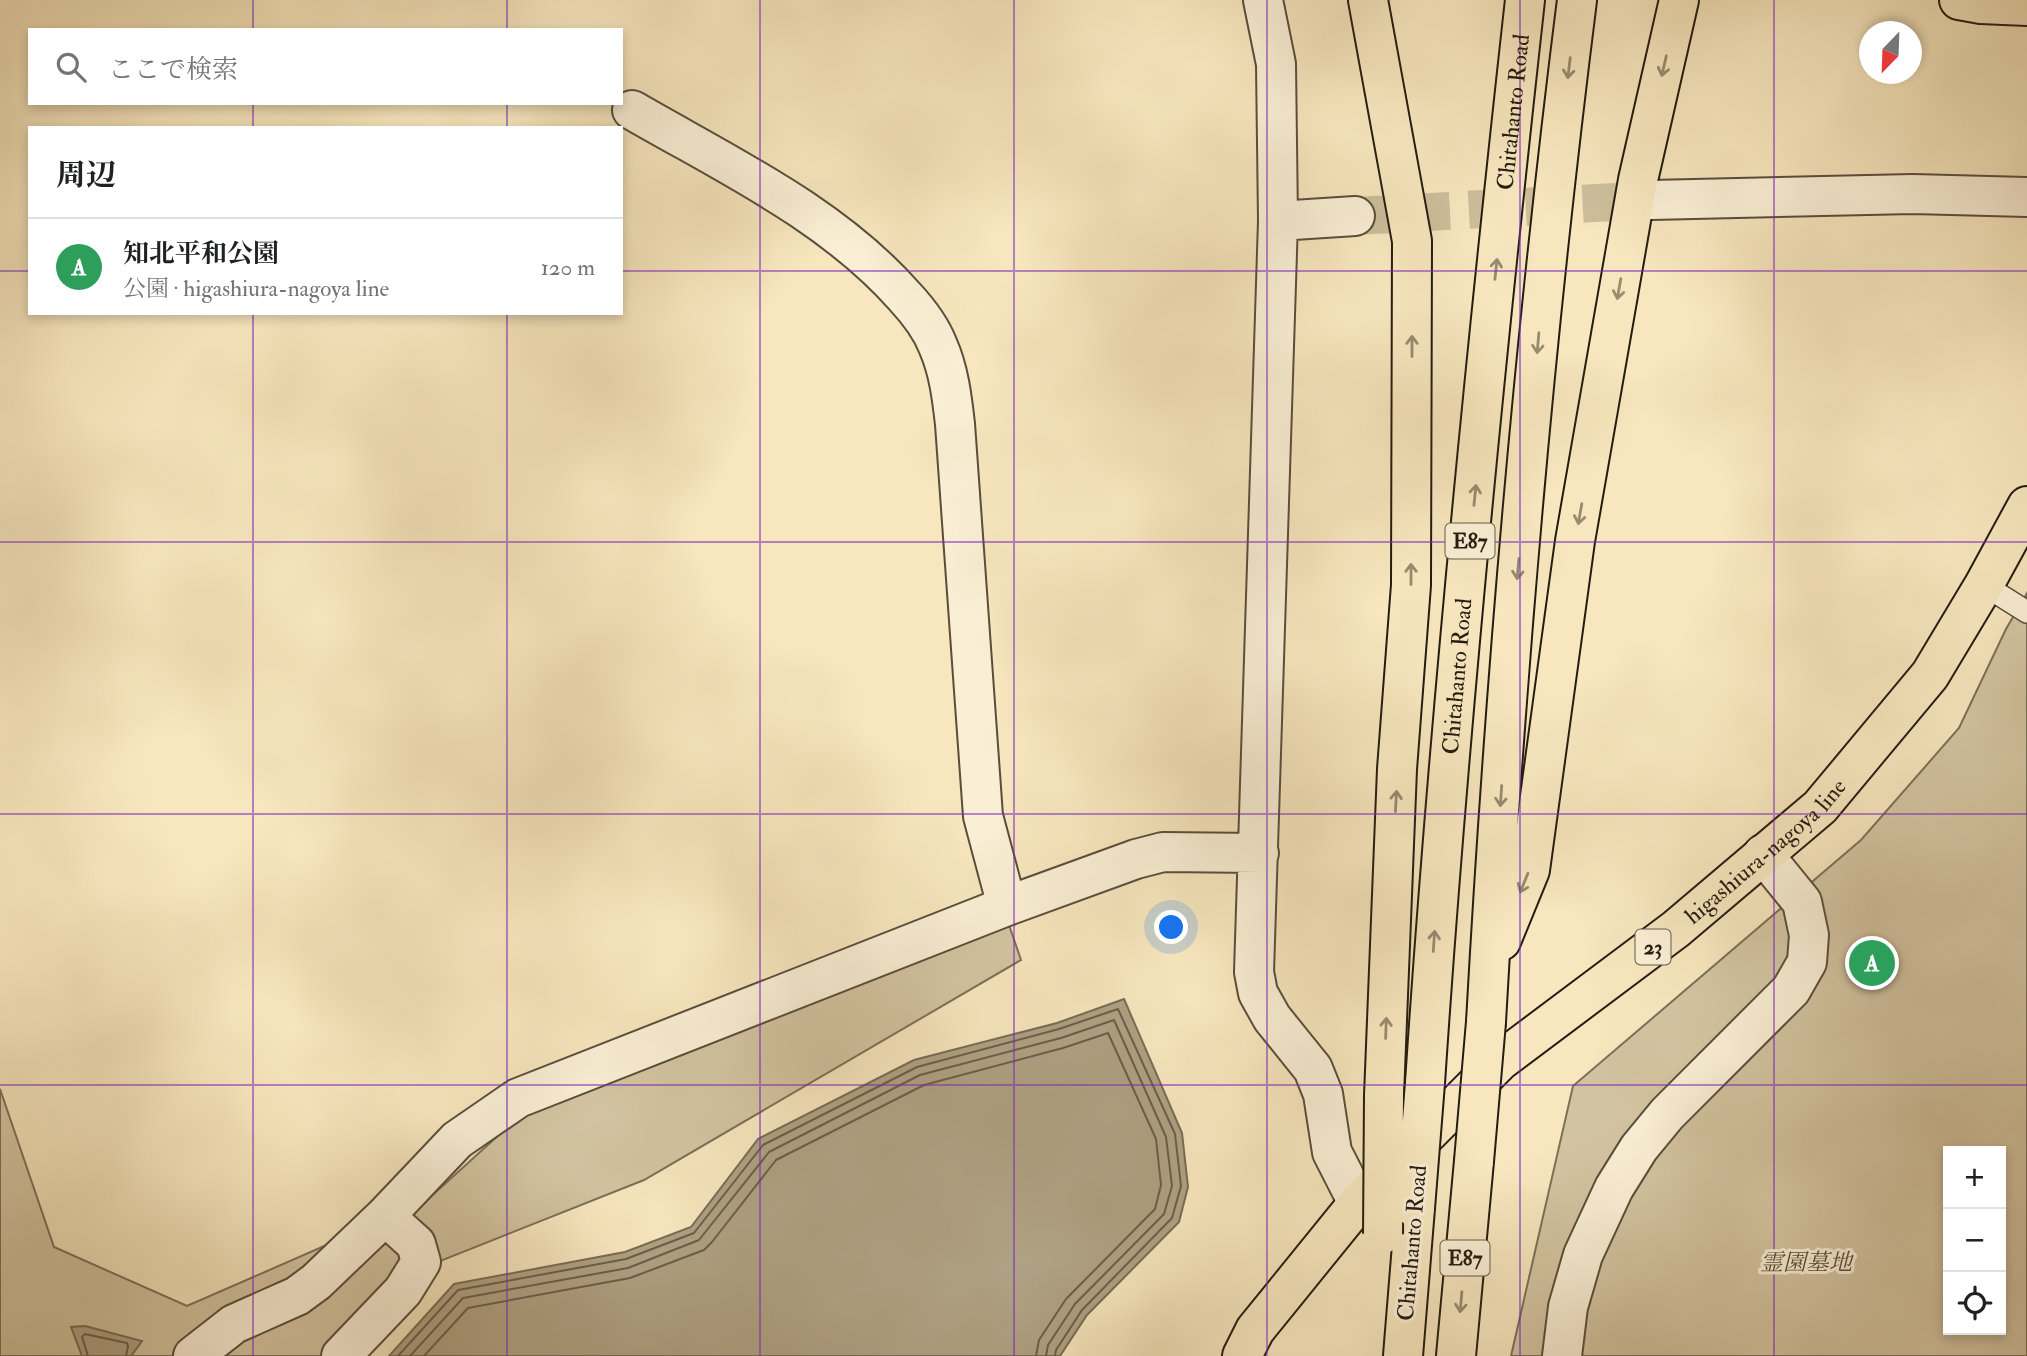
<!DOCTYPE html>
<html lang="ja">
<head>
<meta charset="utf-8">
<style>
	:root { --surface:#fff; --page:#f6f6f6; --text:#202124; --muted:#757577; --line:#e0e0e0; --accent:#d93025 }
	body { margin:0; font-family:"IM FELL Double Pica","Noto Serif JP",serif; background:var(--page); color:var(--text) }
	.controls { position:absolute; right:21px; bottom:21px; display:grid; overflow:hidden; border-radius:0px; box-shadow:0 4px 10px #0003 }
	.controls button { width:63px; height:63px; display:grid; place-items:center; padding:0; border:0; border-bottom:2px solid var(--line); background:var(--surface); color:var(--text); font:35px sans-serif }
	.compass { position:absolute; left:1859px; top:21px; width:63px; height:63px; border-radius:50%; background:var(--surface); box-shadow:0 4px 10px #0003; rotate:203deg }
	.you { position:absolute; left:1172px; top:928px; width:24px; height:24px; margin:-18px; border:5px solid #fff; border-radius:50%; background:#1a73e8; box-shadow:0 0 0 10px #1a73e833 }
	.badge { display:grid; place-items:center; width:46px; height:46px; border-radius:50%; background:var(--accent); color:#fff; font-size:23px; font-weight:700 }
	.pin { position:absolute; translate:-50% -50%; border:4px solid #fff; box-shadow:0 2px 7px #0006 }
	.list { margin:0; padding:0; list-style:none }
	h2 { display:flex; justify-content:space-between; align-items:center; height:91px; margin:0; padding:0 28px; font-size:30px }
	h2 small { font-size:23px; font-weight:400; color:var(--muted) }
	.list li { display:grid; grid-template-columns:46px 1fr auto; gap:21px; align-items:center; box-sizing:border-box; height:98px; padding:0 28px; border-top:2px solid var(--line) }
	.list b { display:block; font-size:26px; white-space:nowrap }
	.list p { margin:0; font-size:23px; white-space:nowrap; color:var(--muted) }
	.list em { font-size:23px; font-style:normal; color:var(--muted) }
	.icon { flex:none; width:38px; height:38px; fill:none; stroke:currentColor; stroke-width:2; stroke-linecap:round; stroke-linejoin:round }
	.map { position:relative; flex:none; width:2027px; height:1356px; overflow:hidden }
	.search { position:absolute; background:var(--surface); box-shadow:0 4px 10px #0003; left:28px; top:28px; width:595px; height:77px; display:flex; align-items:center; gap:18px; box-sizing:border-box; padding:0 24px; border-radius:0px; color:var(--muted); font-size:26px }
	.panel { position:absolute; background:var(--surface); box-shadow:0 4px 10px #0003; left:28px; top:126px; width:595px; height:189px; border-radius:0px }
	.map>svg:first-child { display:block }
	.green { fill:#d3c4a1; stroke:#7c7059; stroke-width:2; fill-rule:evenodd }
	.water { fill:#afa183; stroke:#776c55; stroke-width:2 }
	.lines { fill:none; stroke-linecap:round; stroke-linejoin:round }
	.shore { stroke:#6a5e4a; stroke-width:2 }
	.minor-tunnel { stroke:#cdbe9b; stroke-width:38; stroke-dasharray:38 19; stroke-linecap:butt }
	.service-casing { stroke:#594e3c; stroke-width:24 }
	.minor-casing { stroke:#594e3c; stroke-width:42 }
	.primary-casing { stroke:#241c11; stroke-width:42 }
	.motorway-casing { stroke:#241c11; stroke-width:42 }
	.service { stroke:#faefd5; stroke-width:21 }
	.minor { stroke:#faefd5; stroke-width:38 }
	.primary { stroke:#f7e6be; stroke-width:38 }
	.motorway { stroke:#f7e6be; stroke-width:38 }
	.motorway-bridge-casing { stroke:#241c11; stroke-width:42; stroke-linecap:butt }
	.motorway-bridge { stroke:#f7e6be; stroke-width:38 }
	.oneway { stroke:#988b70 }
	.grid { fill:none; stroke:#7b2cbf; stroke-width:2; stroke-opacity:0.55 }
	.labels { text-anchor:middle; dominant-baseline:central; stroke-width:6; stroke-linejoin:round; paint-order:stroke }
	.shield { fill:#faefd5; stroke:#645b4c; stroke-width:2 }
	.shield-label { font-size:21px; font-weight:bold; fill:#241c11 }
	.street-label { font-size:23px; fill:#241c11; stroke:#faefd5 }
	.park-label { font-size:23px; font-style:italic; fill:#594e3c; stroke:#faefd5 }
</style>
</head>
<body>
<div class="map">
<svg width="2027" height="1356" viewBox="0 0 2027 1356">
	<rect width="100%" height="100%" fill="#f7e6be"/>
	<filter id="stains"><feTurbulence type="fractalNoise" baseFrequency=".00286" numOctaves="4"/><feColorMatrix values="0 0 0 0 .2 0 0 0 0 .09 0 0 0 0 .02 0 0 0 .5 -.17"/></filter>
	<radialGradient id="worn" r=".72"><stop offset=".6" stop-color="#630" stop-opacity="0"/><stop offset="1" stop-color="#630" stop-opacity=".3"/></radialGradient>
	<path class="green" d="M 2027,593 L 2027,1356 L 1511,1356 L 1573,1086 L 1861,840 L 1959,728 L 2006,629 ZM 1948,1151 L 2001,1151 L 2001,1330 L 1948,1330 Z
		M 1009,925 L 1021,960 L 644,1180 L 435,1263 L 341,1356 L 0,1356 L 0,1089 L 54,1247 L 187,1306 L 425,1202 L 523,1113 Z"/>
	<path class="water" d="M 1124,999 L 1182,1133 L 1188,1187 L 1179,1222 L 1087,1315 L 1060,1356 L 389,1356 L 454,1284 L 625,1252 L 691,1227 L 758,1139 L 914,1060 L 1057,1023 Z
		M 85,1326 L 142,1341 L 131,1356 L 82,1356 L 71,1327 Z"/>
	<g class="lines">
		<path class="shore" d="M 88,1356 L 82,1337 L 85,1334 L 127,1343 L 128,1346 L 126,1356
			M 398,1356 L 458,1290 L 626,1259 L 694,1233 L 763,1145 L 917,1067 L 1059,1029 L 1118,1009 L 1175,1134 L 1181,1186 L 1172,1218 L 1082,1310 L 1056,1350 L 1055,1356
			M 410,1356 L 463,1298 L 628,1268 L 699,1240 L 769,1152 L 920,1075 L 1061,1038 L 1114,1020 L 1166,1137 L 1172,1186 L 1164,1214 L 1075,1304 L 1048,1345 L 1046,1356
			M 424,1356 L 468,1308 L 630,1278 L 704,1250 L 712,1242 L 776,1160 L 924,1085 L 1063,1048 L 1108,1033 L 1156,1139 L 1161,1185 L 1155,1209 L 1066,1299 L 1039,1340 L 1036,1356"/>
		<path class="minor-tunnel" d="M 1355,216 L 1651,200"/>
		<defs>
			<path id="service" d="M 1984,585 L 2027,612"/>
			<path id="minor" d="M 1263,0 L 1276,64 L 1278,221 L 1254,972 L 1258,993 L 1272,1018 L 1313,1069 L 1323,1094 L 1332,1152 L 1358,1203
				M 632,110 C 727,165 832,214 905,297 C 918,311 931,328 938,346 C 949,371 952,398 955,424 L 983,816 L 1007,906
				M 1651,200 L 1913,194 L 2027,197
				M 1278,221 L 1355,216
				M 193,1356 L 234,1324 L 297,1296 L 316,1282 L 385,1216 L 457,1140 L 518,1098 L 1007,906 L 1136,859 L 1163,852 L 1259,853
				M 341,1356 L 403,1291 L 421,1262 L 416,1244 L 385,1216
				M 1562,1356 L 1568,1307 L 1583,1255 L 1614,1188 L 1639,1148 L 1667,1114 L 1791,990 L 1807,962 L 1809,935 L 1802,902 L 1763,854"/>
			<g id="primary">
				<path id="s1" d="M 1242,1356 L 1255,1330 L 1358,1203 L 1500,1061 L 1676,929 L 1820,807 L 1930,675 L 1984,585 L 2027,506"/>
			</g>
			<g id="motorway">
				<path d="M 1368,0 L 1412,241 L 1411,585 L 1397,769 L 1384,1096"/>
				<path d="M 1959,0 L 1981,4 L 2027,6"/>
				<path d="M 1501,941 L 1530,870 L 1575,541 L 1638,180 L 1679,0"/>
				<path d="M 1486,1022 C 1505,681 1534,340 1577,0"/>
				<path id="s2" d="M 1425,1083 C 1449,721 1485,360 1525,0"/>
				<path d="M 1403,1356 L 1415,1208"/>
				<path d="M 1456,1356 L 1474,1161"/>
			</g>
		</defs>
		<use href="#service" class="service-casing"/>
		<use href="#minor" class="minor-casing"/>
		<use href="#primary" class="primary-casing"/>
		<use href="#motorway" class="motorway-casing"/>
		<use href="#service" class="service"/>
		<use href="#minor" class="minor"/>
		<use href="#primary" class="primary"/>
		<use href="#motorway" class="motorway"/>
		<defs>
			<path id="motorway-bridge" d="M 1474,1161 L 1486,1022
				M 1415,1208 L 1425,1083
				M 1383,1234 L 1384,1096"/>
		</defs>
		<use href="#motorway-bridge" class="motorway-bridge-casing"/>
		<use href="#motorway-bridge" class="motorway-bridge"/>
	</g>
	<defs><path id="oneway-shaft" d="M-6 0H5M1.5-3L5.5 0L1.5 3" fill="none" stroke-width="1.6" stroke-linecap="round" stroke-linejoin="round" transform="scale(1.75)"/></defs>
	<g class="oneway">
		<use href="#oneway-shaft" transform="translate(1664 66) rotate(103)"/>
		<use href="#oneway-shaft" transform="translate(1569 68) rotate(97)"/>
		<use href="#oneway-shaft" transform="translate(1496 269) rotate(-84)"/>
		<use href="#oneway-shaft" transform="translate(1619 289) rotate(100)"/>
		<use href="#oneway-shaft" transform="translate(1538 343) rotate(95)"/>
		<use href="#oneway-shaft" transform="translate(1412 346) rotate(-90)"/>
		<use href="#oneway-shaft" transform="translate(1475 495) rotate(-84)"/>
		<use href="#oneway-shaft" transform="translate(1580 514) rotate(100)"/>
		<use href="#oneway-shaft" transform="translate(1518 569) rotate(95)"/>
		<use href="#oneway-shaft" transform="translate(1411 574) rotate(-90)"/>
		<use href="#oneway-shaft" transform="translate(1501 796) rotate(94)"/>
		<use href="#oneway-shaft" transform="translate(1396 801) rotate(-87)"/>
		<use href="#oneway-shaft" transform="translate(1524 883) rotate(112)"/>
		<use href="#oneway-shaft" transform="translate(1434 941) rotate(-86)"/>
		<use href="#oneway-shaft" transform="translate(1386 1028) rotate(-88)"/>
		<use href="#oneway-shaft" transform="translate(1461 1302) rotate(95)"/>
	</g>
	<path class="grid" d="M 253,0 L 253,30M 507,0 L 507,30M 760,0 L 760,1356M 1014,0 L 1014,1356M 1267,0 L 1267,1356M 1520,0 L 1520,1356M 1774,0 L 1774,1356M 253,103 L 253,128M 507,103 L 507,128M 0,271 L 30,271M 621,271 L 2027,271M 253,313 L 253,1356M 507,313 L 507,1356M 0,542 L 2027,542M 0,814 L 2027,814M 0,1085 L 2027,1085"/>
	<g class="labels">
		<g class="shield">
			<rect x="1445.5" y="523.5" width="49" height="35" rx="5"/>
			<rect x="1635.5" y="929.5" width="35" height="35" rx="5"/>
			<rect x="1440.5" y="1240.5" width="49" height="35" rx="5"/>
		</g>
		<g class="shield-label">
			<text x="1470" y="541">E87</text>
			<text x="1653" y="947">23</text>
			<text x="1465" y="1258">E87</text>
		</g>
		<g class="street-label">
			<text stroke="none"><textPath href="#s2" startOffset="975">Chitahanto Road</textPath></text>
			<text stroke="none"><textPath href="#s2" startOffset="408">Chitahanto Road</textPath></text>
			<text stroke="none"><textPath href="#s1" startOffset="732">higashiura-nagoya line</textPath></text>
			<text transform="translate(1412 1243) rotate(-85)">Chitahanto Road</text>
		</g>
		<g class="park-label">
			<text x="1806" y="1262">霊園墓地</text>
		</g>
	</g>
	<rect width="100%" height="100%" filter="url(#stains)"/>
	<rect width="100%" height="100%" fill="url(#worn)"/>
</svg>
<div class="controls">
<button>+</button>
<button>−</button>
<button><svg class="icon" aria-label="locate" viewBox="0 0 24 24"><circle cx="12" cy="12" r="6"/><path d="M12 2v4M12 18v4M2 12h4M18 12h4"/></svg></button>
</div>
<svg class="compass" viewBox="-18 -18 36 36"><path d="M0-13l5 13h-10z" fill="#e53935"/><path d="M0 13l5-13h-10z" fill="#757577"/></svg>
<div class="you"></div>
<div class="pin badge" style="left:1872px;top:963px;background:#2e9e5b">A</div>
<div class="search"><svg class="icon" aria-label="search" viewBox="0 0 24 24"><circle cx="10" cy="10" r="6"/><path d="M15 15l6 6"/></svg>ここで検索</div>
<section class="panel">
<h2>周辺<small></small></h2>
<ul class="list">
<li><span class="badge" style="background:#2e9e5b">A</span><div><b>知北平和公園</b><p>公園 · higashiura-nagoya line</p></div><em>120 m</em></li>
</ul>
</section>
</div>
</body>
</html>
